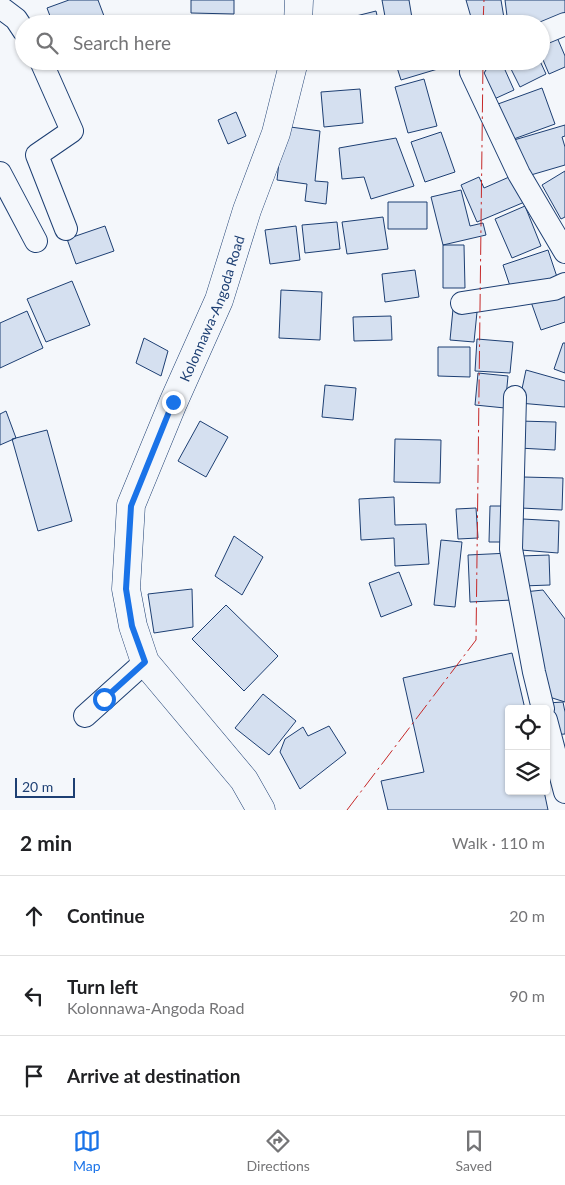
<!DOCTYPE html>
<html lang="en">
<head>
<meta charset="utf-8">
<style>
	:root { --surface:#fff; --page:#f6f6f6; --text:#202124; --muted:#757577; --line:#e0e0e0; --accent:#1a73e8 }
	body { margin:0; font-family:Lato,sans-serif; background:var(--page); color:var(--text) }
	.controls { position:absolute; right:15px; bottom:15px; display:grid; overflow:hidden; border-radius:5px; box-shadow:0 1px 4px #0004 }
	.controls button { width:45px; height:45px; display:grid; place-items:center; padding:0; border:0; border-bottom:1px solid var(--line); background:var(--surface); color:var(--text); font:25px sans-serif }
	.scale { position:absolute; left:15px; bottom:12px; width:60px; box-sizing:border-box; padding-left:5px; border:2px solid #1d3f73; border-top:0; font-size:14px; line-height:18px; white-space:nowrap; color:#1d3f73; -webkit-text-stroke:4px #f4f7fb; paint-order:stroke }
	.stop { position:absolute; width:15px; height:15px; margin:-11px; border:4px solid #1a73e8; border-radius:50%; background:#fff }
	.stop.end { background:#1a73e8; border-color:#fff; box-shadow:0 1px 5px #0008 }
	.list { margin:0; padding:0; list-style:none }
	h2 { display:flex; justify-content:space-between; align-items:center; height:65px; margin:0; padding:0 20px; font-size:21px }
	h2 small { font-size:16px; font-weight:400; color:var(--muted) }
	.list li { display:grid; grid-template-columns:32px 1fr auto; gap:15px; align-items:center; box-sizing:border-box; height:80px; padding:0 20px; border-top:1px solid var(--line) }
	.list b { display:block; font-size:19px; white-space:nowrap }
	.list p { margin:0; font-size:16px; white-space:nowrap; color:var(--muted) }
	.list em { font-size:16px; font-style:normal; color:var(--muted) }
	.icon { flex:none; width:28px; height:28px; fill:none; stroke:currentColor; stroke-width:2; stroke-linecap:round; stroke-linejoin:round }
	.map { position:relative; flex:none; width:565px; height:810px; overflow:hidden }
	.search { position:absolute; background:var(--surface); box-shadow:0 1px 4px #0004; left:15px; right:15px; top:15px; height:55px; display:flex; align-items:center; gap:12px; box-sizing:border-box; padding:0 18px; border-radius:28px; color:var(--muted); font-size:19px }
	.sheet { height:305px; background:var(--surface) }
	nav { display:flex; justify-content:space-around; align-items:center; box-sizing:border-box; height:70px; border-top:1px solid var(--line); background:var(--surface); font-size:14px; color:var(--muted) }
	nav a { display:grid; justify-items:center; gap:2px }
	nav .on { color:var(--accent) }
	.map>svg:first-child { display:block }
	.building { fill:#d5e0f0; stroke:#1d3f73 }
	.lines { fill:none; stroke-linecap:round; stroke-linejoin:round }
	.minor-casing { stroke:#1d3f73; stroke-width:24 }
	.major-casing { stroke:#1d3f73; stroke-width:29 }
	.minor { stroke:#f4f7fb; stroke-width:22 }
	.major { stroke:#f4f7fb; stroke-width:28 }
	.power { stroke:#c62828; stroke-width:1; stroke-dasharray:18 4 2.5 4; stroke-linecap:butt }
	.route { stroke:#1a73e8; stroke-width:6 }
	.labels { text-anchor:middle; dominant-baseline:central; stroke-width:4; stroke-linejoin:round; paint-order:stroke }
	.street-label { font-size:14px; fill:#1d3f73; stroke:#f4f7fb }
</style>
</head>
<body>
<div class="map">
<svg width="565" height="810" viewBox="0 0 565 810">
	<rect width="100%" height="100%" fill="#f4f7fb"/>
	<path class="building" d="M 69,0 L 98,0 L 107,24 L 53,24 L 47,8 Z
		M 191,0 L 234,0 L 234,14 L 191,13 Z
		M 382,0 L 409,0 L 412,18 L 386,22 Z
		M 466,0 L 501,0 L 505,24 L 473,24 Z
		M 505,0 L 565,0 L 565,17 L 541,24 L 508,24 Z
		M 376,11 L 379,24 L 349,24 L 348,18 Z
		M 556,35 L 565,56 L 565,67 L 549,74 L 541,55 L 541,41 Z
		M 395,61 L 439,61 L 441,68 L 401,80 Z
		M 491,61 L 501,61 L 514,90 L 492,100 L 477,68 Z
		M 507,61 L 540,61 L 546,74 L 520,87 Z
		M 424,79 L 437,126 L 408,133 L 395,87 Z
		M 542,88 L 555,124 L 511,140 L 498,104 Z
		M 360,89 L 363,123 L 324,127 L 321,92 Z
		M 236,112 L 246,136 L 228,144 L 218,120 Z
		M 565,125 L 565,136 L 562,137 L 565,147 L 565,165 L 524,177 L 514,140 Z
		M 283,126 L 320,131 L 315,181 L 328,182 L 326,204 L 305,201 L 307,184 L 277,180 Z
		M 441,132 L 455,172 L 425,182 L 411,142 Z
		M 396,138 L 414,186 L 371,199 L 364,177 L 342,179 L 339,148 Z
		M 565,171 L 565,217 L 561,219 L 542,185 Z
		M 516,174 L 527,201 L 477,222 L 461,185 L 479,177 L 484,188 Z
		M 461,190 L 470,226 L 483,223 L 486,235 L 443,245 L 431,197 Z
		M 388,202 L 427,202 L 427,229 L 388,229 Z
		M 525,206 L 541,246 L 512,258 L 495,219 Z
		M 383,217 L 388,249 L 347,254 L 342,222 Z
		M 337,222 L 340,249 L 305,253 L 302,225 Z
		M 105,226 L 114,251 L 76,264 L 67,239 Z
		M 296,226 L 300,260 L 270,264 L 265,230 Z
		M 443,245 L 464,245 L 465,288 L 443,288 Z
		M 548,250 L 557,277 L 512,292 L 503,265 Z
		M 415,270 L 419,297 L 385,302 L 382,274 Z
		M 72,281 L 90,325 L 46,342 L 27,299 Z
		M 565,286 L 565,322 L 541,330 L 530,299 Z
		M 281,290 L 322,292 L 320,340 L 279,338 Z
		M 453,309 L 477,312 L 474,342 L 450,340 Z
		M 27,311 L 43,348 L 0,368 L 0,323 Z
		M 391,316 L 392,340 L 354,341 L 353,317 Z
		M 144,338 L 168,351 L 161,376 L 136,363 Z
		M 477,339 L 513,342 L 510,373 L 475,371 Z
		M 563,343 L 565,343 L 565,373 L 554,369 Z
		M 438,347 L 470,347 L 470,377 L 438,376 Z
		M 526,370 L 565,381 L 565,407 L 519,403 Z
		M 478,373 L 508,376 L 505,408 L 475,405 Z
		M 325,385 L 356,388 L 353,420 L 322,417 Z
		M 6,411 L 16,438 L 0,445 L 0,414 Z
		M 200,421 L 228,437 L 206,477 L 178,461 Z
		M 519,421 L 556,422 L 555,450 L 519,448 Z
		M 47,430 L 72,521 L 38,531 L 12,439 Z
		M 395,439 L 441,440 L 440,483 L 394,482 Z
		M 523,477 L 563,478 L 562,510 L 521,508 Z
		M 394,497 L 395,525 L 426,524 L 429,564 L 395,566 L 394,538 L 361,540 L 359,499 Z
		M 490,506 L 505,506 L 504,542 L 489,542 Z
		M 476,508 L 478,538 L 458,539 L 456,509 Z
		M 523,519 L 559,521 L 558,553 L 521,550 Z
		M 234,536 L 263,557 L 242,595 L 215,576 Z
		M 441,540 L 462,542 L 455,607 L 434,605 Z
		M 510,553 L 513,600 L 470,602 L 468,555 Z
		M 549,555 L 550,585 L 522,586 L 521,556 Z
		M 399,572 L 412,605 L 381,617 L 369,583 Z
		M 192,589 L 193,627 L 154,633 L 148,594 Z
		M 543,590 L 565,619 L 565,702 L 543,695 L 524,592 Z
		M 226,605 L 278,656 L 244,691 L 192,639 Z
		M 512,653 L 525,709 L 509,709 L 509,791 L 544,791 L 548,810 L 388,810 L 381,781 L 424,772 L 403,678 Z
		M 263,694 L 296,721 L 269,755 L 235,728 Z
		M 563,702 L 565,712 L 565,734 L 550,735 L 547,703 Z
		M 329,726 L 346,753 L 300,789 L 280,752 L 285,739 L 303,727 L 308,736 Z"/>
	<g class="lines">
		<defs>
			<path id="minor" d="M 0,7 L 16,19 L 24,31
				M 541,34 L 565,24
				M 41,61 L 72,131 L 37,155 L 66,229
				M 478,61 L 471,72 L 519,174 L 565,252
				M 0,173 L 36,241
				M 462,303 L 554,289 L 565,284
				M 515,397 L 511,549 L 534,672 L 543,709
				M 85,716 L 145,662
				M 546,720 L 565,792"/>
			<g id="major">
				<path d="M 298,24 L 299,0"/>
				<path id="s1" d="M 261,810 L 244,780 L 145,662 L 133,626 L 126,589 L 131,505 L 173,403 L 219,300 L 247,210 L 276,133 L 294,61"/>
			</g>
		</defs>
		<use href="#minor" class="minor-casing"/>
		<use href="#major" class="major-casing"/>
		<use href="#minor" class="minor"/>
		<use href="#major" class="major"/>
		<path class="power" d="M 483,24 L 484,0
			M 347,810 L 476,640 L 483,61"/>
	</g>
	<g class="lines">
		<path class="route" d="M 104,699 L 145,662 L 132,626 L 126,589 L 131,506 L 173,402"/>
	</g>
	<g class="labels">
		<g class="street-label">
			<text stroke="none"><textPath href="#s1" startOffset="561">Kolonnawa-Angoda Road</textPath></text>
		</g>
	</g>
</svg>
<div class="controls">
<button><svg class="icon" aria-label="locate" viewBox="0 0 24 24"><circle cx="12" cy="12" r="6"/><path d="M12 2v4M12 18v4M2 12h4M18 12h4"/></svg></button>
<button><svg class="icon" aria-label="layers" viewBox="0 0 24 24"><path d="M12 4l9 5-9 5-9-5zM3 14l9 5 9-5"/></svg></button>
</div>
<div class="scale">20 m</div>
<div class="stop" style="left:104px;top:699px"></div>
<div class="stop end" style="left:173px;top:402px"></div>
<div class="search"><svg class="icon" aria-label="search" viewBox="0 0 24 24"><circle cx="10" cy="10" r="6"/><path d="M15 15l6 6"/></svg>Search here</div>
</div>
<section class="sheet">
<h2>2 min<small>Walk · 110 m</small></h2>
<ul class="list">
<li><svg class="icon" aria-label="ahead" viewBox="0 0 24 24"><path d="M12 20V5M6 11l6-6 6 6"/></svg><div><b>Continue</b></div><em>20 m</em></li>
<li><svg class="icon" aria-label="left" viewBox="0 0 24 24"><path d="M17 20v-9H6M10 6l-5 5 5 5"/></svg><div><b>Turn left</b><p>Kolonnawa-Angoda Road</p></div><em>90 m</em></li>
<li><svg class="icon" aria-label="arrive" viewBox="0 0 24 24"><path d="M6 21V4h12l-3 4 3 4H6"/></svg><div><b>Arrive at destination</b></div></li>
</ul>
</section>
<nav>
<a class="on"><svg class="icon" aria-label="map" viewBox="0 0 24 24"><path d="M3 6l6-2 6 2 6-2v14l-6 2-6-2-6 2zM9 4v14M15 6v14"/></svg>Map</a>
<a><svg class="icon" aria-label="directions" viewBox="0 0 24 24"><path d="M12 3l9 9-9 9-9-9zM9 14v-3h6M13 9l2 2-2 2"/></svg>Directions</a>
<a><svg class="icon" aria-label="saved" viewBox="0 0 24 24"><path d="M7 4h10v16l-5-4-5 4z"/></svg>Saved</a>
</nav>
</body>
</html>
